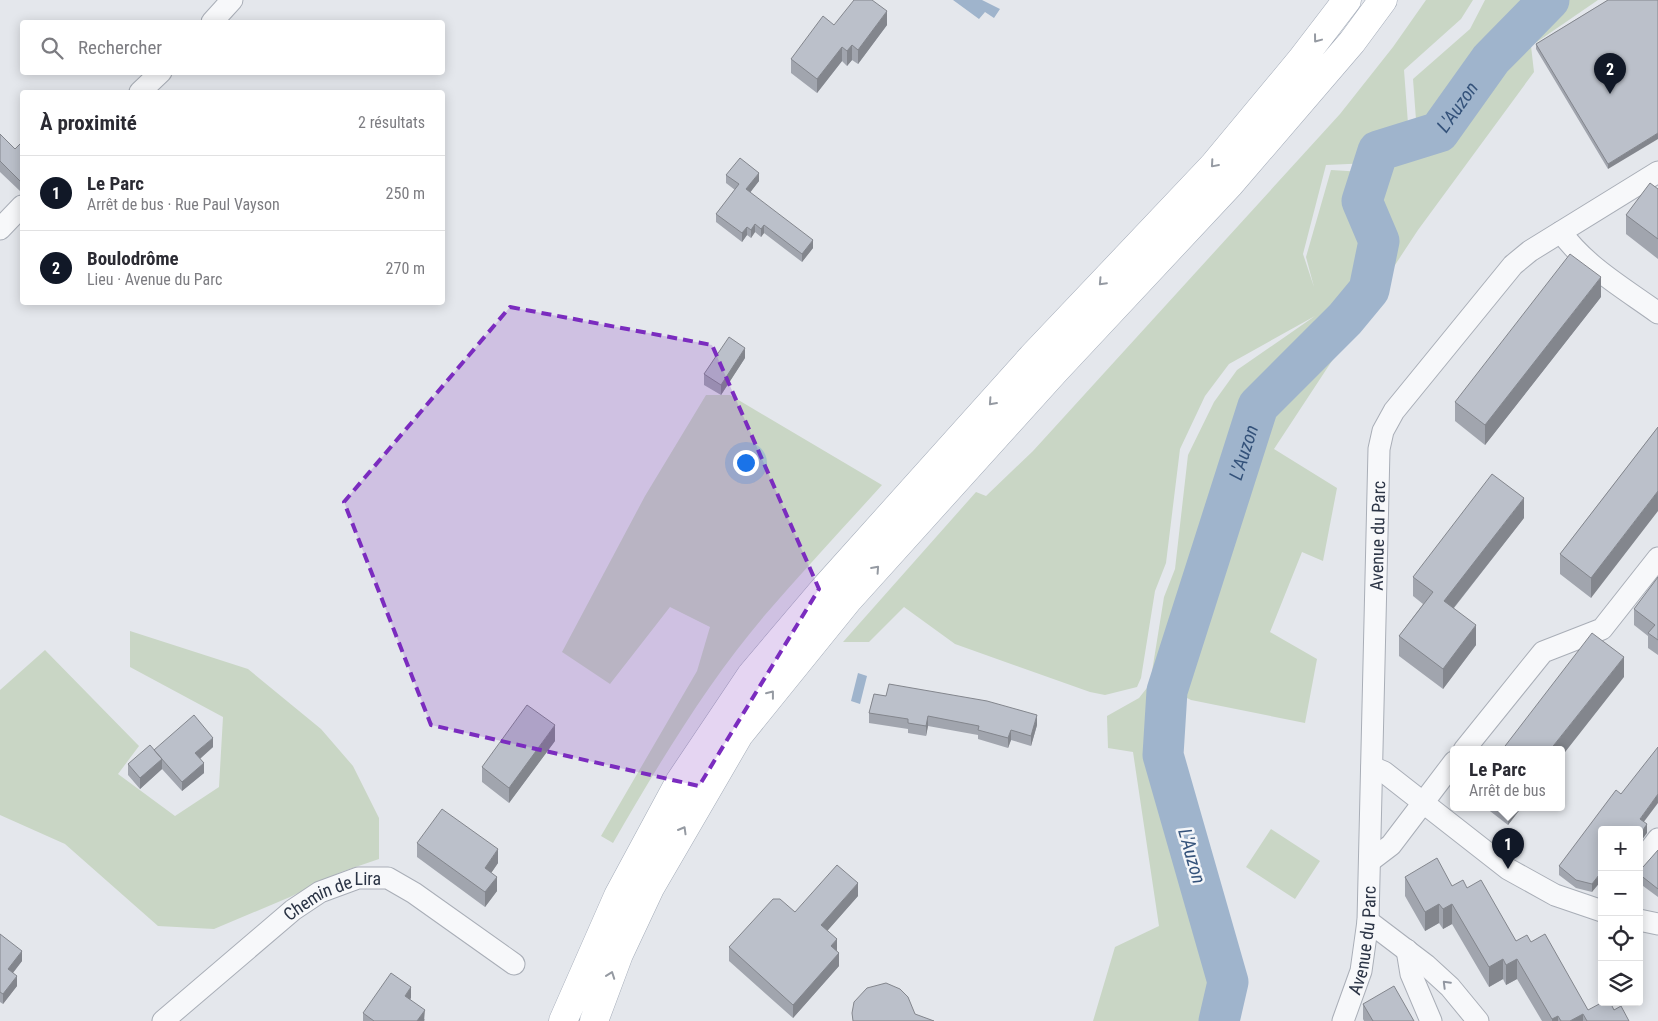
<!DOCTYPE html>
<html lang="fr">
<head>
<meta charset="utf-8">
<style>
	:root { --surface:#fff; --page:#f2f2f3; --text:#2b2b33; --muted:#7c7c81; --line:#e1e1e2; --accent:#111827 }
	body { margin:0; font-family:"Roboto Condensed",sans-serif; background:var(--page); color:var(--text) }
	.controls { position:absolute; right:15px; bottom:15px; display:grid; overflow:hidden; border-radius:5px; box-shadow:0 2px 12px #0003 }
	.controls button { width:45px; height:45px; display:grid; place-items:center; padding:0; border:0; border-bottom:1px solid var(--line); background:var(--surface); color:var(--text); font:25px sans-serif }
	.you { position:absolute; left:745px; top:462px; width:18px; height:18px; margin:-12px; border:4px solid #fff; border-radius:50%; background:#1a73e8; box-shadow:0 0 0 8px #1a73e833 }
	.badge { display:grid; place-items:center; width:32px; height:32px; border-radius:50%; background:var(--accent); color:#fff; font-size:16px; font-weight:700 }
	.pin { position:absolute; translate:-50% -41px; filter:drop-shadow(0 1px 2px #0008) }
	.pin::after { content:''; position:absolute; top:26px; width:18px; height:15px; background:inherit; clip-path:polygon(0 0,100% 0,50% 100%) }
	.popup { position:absolute; left:1450px; top:746px; width:115px; height:65px; box-sizing:border-box; display:grid; place-content:center; border-radius:5px; background:var(--surface); filter:drop-shadow(0 1px 4px #0005); font-size:16px; white-space:nowrap; color:var(--muted) }
	.popup b { font-size:19px; color:var(--text) }
	.popup::after { content:''; position:absolute; left:50%; top:100%; margin-left:-10px; border:10px solid transparent; border-top-color:var(--surface) }
	.list { margin:0; padding:0; list-style:none }
	h2 { display:flex; justify-content:space-between; align-items:center; height:65px; margin:0; padding:0 20px; font-size:21px }
	h2 small { font-size:16px; font-weight:400; color:var(--muted) }
	.list li { display:grid; grid-template-columns:32px 1fr auto; gap:15px; align-items:center; box-sizing:border-box; height:75px; padding:0 20px; border-top:1px solid var(--line) }
	.list b { display:block; font-size:19px; white-space:nowrap }
	.list p { margin:0; font-size:16px; white-space:nowrap; color:var(--muted) }
	.list em { font-size:16px; font-style:normal; color:var(--muted) }
	.icon { flex:none; width:28px; height:28px; fill:none; stroke:currentColor; stroke-width:2; stroke-linecap:round; stroke-linejoin:round }
	.map { position:relative; flex:none; width:1658px; height:1021px; overflow:hidden }
	.search { position:absolute; background:var(--surface); box-shadow:0 2px 12px #0003; left:20px; top:20px; width:425px; height:55px; display:flex; align-items:center; gap:12px; box-sizing:border-box; padding:0 18px; border-radius:5px; color:var(--muted); font-size:19px }
	.panel { position:absolute; background:var(--surface); box-shadow:0 2px 12px #0003; left:20px; top:90px; width:425px; height:215px; border-radius:5px }
	.map>svg:first-child { display:block }
	.green { fill:#c9d6c5 }
	.water { fill:#9fb4cc }
	.lines { fill:none; stroke-linecap:round; stroke-linejoin:round }
	.river { stroke:#9fb4cc; stroke-width:41 }
	.minor-casing { stroke:#a9aeb7; stroke-width:23 }
	.primary-casing { stroke:#a3abb8; stroke-width:29 }
	.minor { stroke:#f7f8fa; stroke-width:21 }
	.primary { stroke:#fff; stroke-width:28 }
	.wall { fill:#a1a5ae }
	.shaded-wall { fill:#83868d }
	.building { fill:#bbc0ca; stroke:#83868d }
	.oneway { stroke:#959aa2 }
	.oneway2 { stroke:#9196a0 }
	.marked { fill:#7b2cbf; fill-opacity:0.2; stroke:#7b2cbf; stroke-width:4; stroke-dasharray:10 6; stroke-linejoin:round }
	.labels { text-anchor:middle; dominant-baseline:central; stroke-width:5; stroke-linejoin:round; paint-order:stroke }
	.street-label { font-size:18px; fill:#2b3445; stroke:#f4f6f9 }
	.water-label { font-size:19px; font-style:italic; fill:#34527a; stroke:#f4f6f9 }
</style>
</head>
<body>
<div class="map">
<svg width="1658" height="1021" viewBox="0 0 1658 1021">
	<rect width="100%" height="100%" fill="#e4e7ec"/>
	<path class="green" d="M 1426,0 L 1473,0 L 1461,19 L 1404,70 L 1409,137 L 1376,147 L 1371,163 L 1326,165 L 1303,254 L 1314,287 L 1306,257 L 1331,170 L 1380,173 L 1385,157 L 1418,147 L 1413,79 L 1470,29 L 1485,0 L 1598,0 L 1531,46 L 1534,72 L 1418,230 L 1274,449 L 1337,488 L 1323,561 L 1302,552 L 1270,632 L 1317,659 L 1305,723 L 1191,700 L 1163,686 L 1155,753 L 1219,983 L 1211,1021 L 1093,1021 L 1115,947 L 1159,926 L 1133,752 L 1108,748 L 1107,716 L 1139,698 L 1150,684 L 1164,597 L 1175,569 L 1188,455 L 1214,402 L 1237,370 L 1315,316 L 1229,364 L 1205,396 L 1180,449 L 1166,563 L 1155,591 L 1141,678 L 1137,687 L 1105,695 L 1090,692 L 955,644 L 904,607 L 869,642 L 843,642 L 976,492 L 986,496 L 1033,451 L 1340,114 L 1393,47 Z
		M 706,395 L 730,395 L 882,485 C 843,528 803,571 765,615 C 707,683 658,765 613,843 L 601,836 L 697,671 L 710,627 L 670,607 L 610,684 L 562,652 L 645,496 Z
		M 130,631 L 248,669 L 321,729 L 353,766 L 379,818 L 379,859 L 341,872 L 290,897 L 214,929 L 158,926 L 65,844 L 0,815 L 0,690 L 45,650 L 139,746 L 118,774 L 175,816 L 219,787 L 223,717 L 130,667 Z
		M 1271,829 L 1320,861 L 1295,899 L 1246,867 Z"/>
	<path class="water" d="M 953,0 L 982,0 L 1000,9 L 994,18 L 985,12 L 979,19 Z
		M 858,673 L 867,676 L 860,704 L 851,701 Z"/>
	<g class="lines">
		<path class="river" id="s1" d="M 1219,1021 L 1228,982 L 1163,755 L 1167,691 L 1258,406 L 1345,319 L 1369,290 L 1379,241 L 1362,201 L 1378,151 L 1439,132 L 1491,59 L 1549,0"/>
		<defs>
			<g id="minor">
				<path d="M 212,22 L 232,0"/>
				<path d="M 140,92 L 161,72"/>
				<path d="M 0,229 L 22,206"/>
				<path d="M 1561,232 C 1585,266 1625,289 1658,313"/>
				<path d="M 1464,750 L 1543,652 L 1602,629 L 1658,558"/>
				<path d="M 1372,767 L 1384,772 L 1508,869 L 1555,895 L 1602,911"/>
				<path d="M 1370,861 L 1391,845 L 1454,762"/>
				<path d="M 1639,864 L 1658,839"/>
				<path d="M 1639,920 L 1658,924"/>
				<path d="M 1368,921 L 1426,965 L 1450,987 L 1478,1021"/>
				<path d="M 1407,950 L 1411,974 L 1431,1021"/>
				<path id="s2" d="M 163,1021 L 293,910 L 320,892 L 358,878 L 388,878 L 414,893 L 514,964"/>
				<path id="s3" d="M 1343,1021 L 1361,971 L 1368,921 L 1379,449 L 1383,431 L 1394,411 L 1513,265 L 1530,251 L 1658,172"/>
			</g>
			<path id="primary" d="M 563,1021 L 618,896 L 680,781 L 751,675 L 823,590 L 1032,357 L 1213,166 L 1301,60 L 1347,0
				M 594,1021 L 619,954 L 650,888 L 739,735 L 849,599 L 1054,372 L 1230,184 L 1352,42 L 1383,0"/>
		</defs>
		<use href="#minor" class="minor-casing"/>
		<use href="#primary" class="primary-casing"/>
		<use href="#minor" class="minor"/>
		<use href="#primary" class="primary"/>
	</g>
	<path class="wall" d="M 1608,0 L 1608,169 L 1536,49 L 1536,44 Z
		M 834,25 L 887,25 L 858,64 L 852,60 L 847,66 L 842,61 L 817,93 L 791,73 L 791,59 Z
		M 0,134 L 15,149 L 22,142 L 22,189 L 20,191 L 0,172 Z
		M 726,175 L 759,181 L 750,192 L 813,248 L 802,262 L 764,233 L 761,237 L 755,232 L 751,238 L 747,235 L 742,242 L 716,222 L 716,214 L 735,190 L 726,183 Z
		M 1658,189 L 1658,259 L 1626,234 L 1626,215 Z
		M 1601,297 L 1485,445 L 1455,421 L 1455,402 Z
		M 745,358 L 721,395 L 704,385 L 704,374 Z
		M 1658,427 L 1591,598 L 1560,574 L 1560,554 Z
		M 1524,518 L 1454,608 L 1476,645 L 1443,689 L 1399,656 L 1399,636 L 1423,604 L 1413,596 L 1413,577 Z
		M 1658,577 L 1658,655 L 1648,648 L 1648,636 L 1634,625 L 1634,609 Z
		M 874,694 L 1037,725 L 1031,746 L 1011,740 L 1008,748 L 978,739 L 978,735 L 928,726 L 926,736 L 908,733 L 908,729 L 869,723 L 869,713 Z
		M 555,741 L 509,803 L 482,782 L 482,767 Z
		M 213,747 L 200,759 L 204,773 L 182,791 L 162,769 L 140,789 L 128,775 L 128,764 L 154,750 Z
		M 1621,794 L 1644,822 L 1647,833 L 1602,830 L 1592,892 L 1576,888 L 1559,875 L 1559,866 Z
		M 1486,808 L 1521,808 L 1508,825 Z
		M 417,843 L 498,863 L 491,873 L 497,891 L 485,907 L 417,857 Z
		M 1658,850 L 1658,897 L 1639,883 L 1639,867 L 1643,867 Z
		M 1405,877 L 1452,886 L 1467,888 L 1516,941 L 1531,942 L 1588,1010 L 1614,1010 L 1629,1021 L 1542,1021 L 1517,979 L 1506,985 L 1503,979 L 1489,987 L 1452,924 L 1443,929 L 1439,923 L 1425,931 L 1405,896 Z
		M 858,896 L 827,931 L 837,950 L 839,966 L 793,1018 L 729,961 L 729,947 L 795,912 Z
		M 0,934 L 22,961 L 13,973 L 17,986 L 3,1004 L 0,1002 Z
		M 411,998 L 410,999 L 425,1020 L 424,1021 L 363,1021 L 363,1013 Z
		M 1363,1004 L 1414,1021 L 1364,1021 L 1363,1019 Z"/>
	<path class="shaded-wall" d="M 887,11 L 887,25 L 858,64 L 858,50 Z
		M 852,45 L 852,60 L 847,66 L 847,51 Z
		M 842,47 L 842,61 L 817,93 L 817,79 Z
		M 1658,133 L 1658,139 L 1608,169 L 1608,164 Z
		M 759,173 L 759,181 L 746,198 L 746,189 Z
		M 22,178 L 22,189 L 20,191 L 20,181 Z
		M 755,224 L 755,232 L 751,238 L 751,230 Z
		M 764,225 L 764,233 L 761,237 L 761,229 Z
		M 747,227 L 747,235 L 742,242 L 742,233 Z
		M 813,240 L 813,248 L 802,262 L 802,254 Z
		M 1601,277 L 1601,297 L 1485,445 L 1485,425 Z
		M 745,348 L 745,358 L 721,395 L 721,385 Z
		M 1658,491 L 1658,511 L 1591,598 L 1591,578 Z
		M 1524,498 L 1524,518 L 1444,620 L 1444,601 Z
		M 1476,625 L 1476,645 L 1443,689 L 1443,669 Z
		M 1624,657 L 1624,677 L 1562,756 L 1562,750 L 1550,750 Z
		M 1037,715 L 1037,725 L 1031,746 L 1031,736 Z
		M 928,716 L 928,726 L 926,736 L 926,726 Z
		M 555,725 L 555,741 L 509,803 L 509,788 Z
		M 1011,730 L 1011,740 L 1008,748 L 1008,738 Z
		M 213,738 L 213,747 L 195,763 L 195,753 Z
		M 162,759 L 162,769 L 140,789 L 140,778 Z
		M 204,763 L 204,773 L 182,791 L 182,782 Z
		M 1658,794 L 1658,803 L 1640,827 L 1640,819 Z
		M 1508,808 L 1521,808 L 1508,825 Z
		M 1647,824 L 1647,833 L 1639,844 L 1639,836 Z
		M 498,849 L 498,863 L 485,882 L 485,868 Z
		M 1602,871 L 1602,880 L 1592,892 L 1592,884 Z
		M 497,877 L 497,891 L 485,907 L 485,892 Z
		M 858,883 L 858,896 L 821,938 L 821,925 Z
		M 1439,904 L 1439,923 L 1425,931 L 1425,912 Z
		M 1452,904 L 1452,924 L 1443,929 L 1443,909 Z
		M 837,939 L 837,953 L 831,946 Z
		M 22,951 L 22,961 L 8,979 L 8,969 Z
		M 839,953 L 839,966 L 793,1018 L 793,1005 Z
		M 1503,959 L 1503,979 L 1489,987 L 1489,967 Z
		M 1517,959 L 1517,979 L 1506,985 L 1506,965 Z
		M 17,976 L 17,986 L 3,1004 L 3,994 Z
		M 411,987 L 411,998 L 405,1006 L 405,996 Z
		M 425,1010 L 424,1021 L 417,1021 Z
		M 1583,1014 L 1583,1021 L 1570,1021 Z
		M 1558,1016 L 1558,1021 L 1552,1021 L 1552,1019 Z"/>
	<path class="building" d="M 854,0 L 872,0 L 887,11 L 858,50 L 852,45 L 847,51 L 842,47 L 817,79 L 791,59 L 823,16 L 834,25 Z
		M 1608,0 L 1658,0 L 1658,133 L 1608,164 L 1536,44 Z
		M 0,134 L 15,149 L 22,142 L 22,178 L 20,181 L 0,161 Z
		M 740,158 L 759,173 L 746,189 L 813,240 L 802,254 L 764,225 L 761,229 L 755,224 L 751,230 L 747,227 L 742,233 L 716,214 L 739,184 L 726,175 Z
		M 1650,183 L 1658,189 L 1658,239 L 1626,215 Z
		M 1570,254 L 1601,277 L 1485,425 L 1455,402 Z
		M 729,337 L 745,348 L 721,385 L 704,374 Z
		M 1658,427 L 1658,491 L 1591,578 L 1560,554 Z
		M 1492,474 L 1524,498 L 1444,601 L 1476,625 L 1443,669 L 1399,636 L 1433,592 L 1413,577 Z
		M 1658,577 L 1658,640 L 1648,633 L 1655,625 L 1634,609 Z
		M 1592,633 L 1624,657 L 1550,750 L 1502,750 Z
		M 889,684 L 987,701 L 1037,715 L 1031,736 L 1011,730 L 1008,738 L 978,730 L 979,726 L 928,716 L 926,726 L 908,723 L 908,719 L 869,713 L 874,694 L 886,696 Z
		M 527,705 L 555,725 L 509,788 L 482,767 Z
		M 194,715 L 213,738 L 195,753 L 204,763 L 182,782 L 154,750 Z
		M 150,745 L 162,759 L 140,778 L 128,764 Z
		M 1658,747 L 1658,794 L 1640,819 L 1647,824 L 1639,836 L 1639,830 L 1602,830 L 1602,871 L 1592,884 L 1576,880 L 1559,866 L 1616,790 L 1621,794 Z
		M 442,809 L 498,849 L 485,868 L 497,877 L 485,892 L 417,843 Z
		M 1658,850 L 1658,889 L 1639,874 L 1639,867 L 1643,867 Z
		M 1437,858 L 1452,886 L 1463,880 L 1467,888 L 1481,880 L 1516,941 L 1527,935 L 1531,942 L 1545,934 L 1588,1010 L 1603,1002 L 1610,1002 L 1614,1010 L 1621,1006 L 1629,1021 L 1587,1021 L 1583,1014 L 1570,1021 L 1561,1021 L 1558,1016 L 1552,1019 L 1517,959 L 1506,965 L 1503,959 L 1489,967 L 1452,904 L 1443,909 L 1439,904 L 1425,912 L 1405,877 Z
		M 837,865 L 858,883 L 821,925 L 837,939 L 831,946 L 839,953 L 793,1005 L 729,947 L 773,899 L 780,899 L 795,912 Z
		M 0,934 L 22,951 L 8,969 L 17,976 L 3,994 L 0,992 Z
		M 391,973 L 411,987 L 405,996 L 425,1010 L 417,1021 L 374,1021 L 363,1013 Z
		M 886,983 L 900,989 L 908,997 L 915,1014 L 934,1021 L 853,1021 L 852,1013 L 854,1002 L 867,988 Z
		M 1394,986 L 1414,1021 L 1373,1021 L 1363,1004 Z"/>
	<defs><path id="oneway-chevron" d="M-2-3.5L2.5 0L-2 3.5" fill="none" stroke-width="1.6" stroke-linecap="round" stroke-linejoin="round" transform="scale(1.25)"/></defs>
	<g class="oneway">
		<use href="#oneway-chevron" transform="translate(1317 39) rotate(127)"/>
		<use href="#oneway-chevron" transform="translate(1214 164) rotate(131)"/>
		<use href="#oneway-chevron" transform="translate(1102 282) rotate(133)"/>
		<use href="#oneway-chevron" transform="translate(992 402) rotate(132)"/>
		<use href="#oneway-chevron" transform="translate(876 569) rotate(-48)"/>
		<use href="#oneway-chevron" transform="translate(771 694) rotate(-52)"/>
		<use href="#oneway-chevron" transform="translate(683 830) rotate(-60)"/>
		<use href="#oneway-chevron" transform="translate(611 975) rotate(-70)"/>
	</g>
	<use class="oneway2" href="#oneway-chevron" transform="translate(1446 984) rotate(-135)"/>
	<path class="marked" d="M 510,307 L 712,345 L 819,589 L 699,786 L 431,725 L 344,502 Z"/>
	<g class="labels">
		<g class="street-label">
			<text stroke="none"><textPath href="#s3" startOffset="489">Avenue du Parc</textPath></text>
			<text stroke="none"><textPath href="#s2" startOffset="214">Chemin de Lira</textPath></text>
			<text stroke="none"><textPath href="#s3" startOffset="84">Avenue du Parc</textPath></text>
		</g>
		<g class="water-label">
			<text stroke="none"><textPath href="#s1" startOffset="1041">L'Auzon</textPath></text>
			<text stroke="none"><textPath href="#s1" startOffset="591">L'Auzon</textPath></text>
			<text transform="translate(1192 856) rotate(74)">L'Auzon</text>
		</g>
	</g>
</svg>
<div class="controls">
<button>+</button>
<button>−</button>
<button><svg class="icon" aria-label="locate" viewBox="0 0 24 24"><circle cx="12" cy="12" r="6"/><path d="M12 2v4M12 18v4M2 12h4M18 12h4"/></svg></button>
<button><svg class="icon" aria-label="layers" viewBox="0 0 24 24"><path d="M12 4l9 5-9 5-9-5zM3 14l9 5 9-5"/></svg></button>
</div>
<div class="you"></div>
<div class="pin badge" style="left:1508px;top:869px">1</div>
<div class="popup"><b>Le Parc</b>Arrêt de bus</div>
<div class="pin badge" style="left:1610px;top:94px">2</div>
<div class="search"><svg class="icon" aria-label="search" viewBox="0 0 24 24"><circle cx="10" cy="10" r="6"/><path d="M15 15l6 6"/></svg>Rechercher</div>
<section class="panel">
<h2>À proximité<small>2 résultats</small></h2>
<ul class="list">
<li><span class="badge">1</span><div><b>Le Parc</b><p>Arrêt de bus · Rue Paul Vayson</p></div><em>250 m</em></li>
<li><span class="badge">2</span><div><b>Boulodrôme</b><p>Lieu · Avenue du Parc</p></div><em>270 m</em></li>
</ul>
</section>
</div>
</body>
</html>
